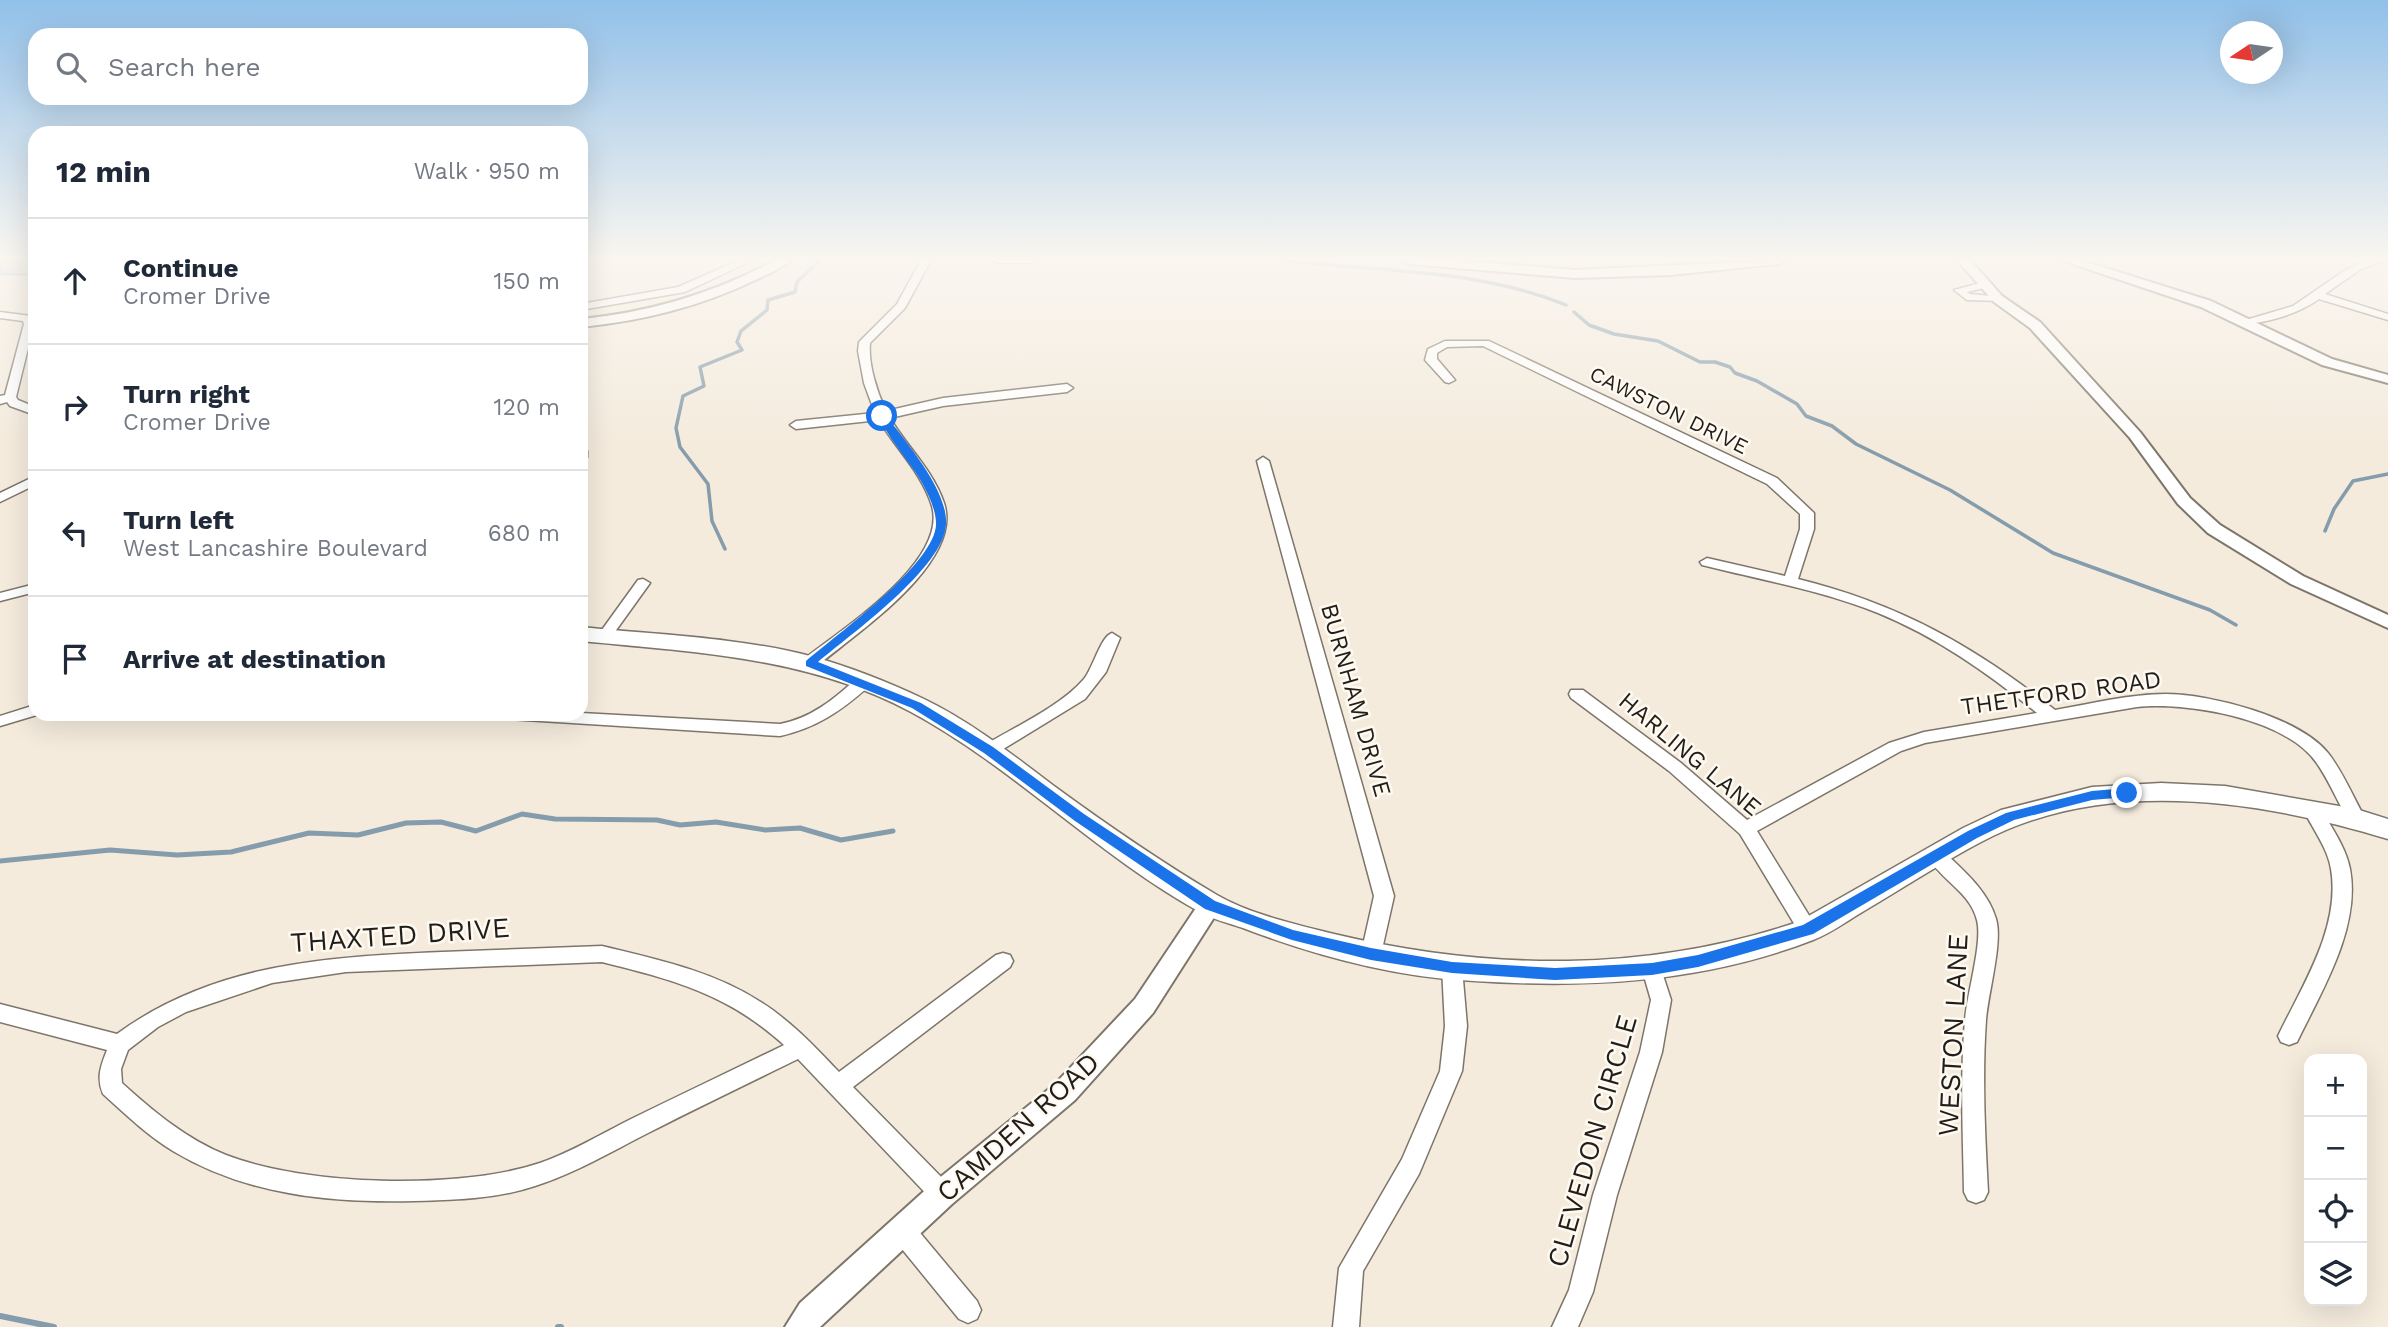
<!DOCTYPE html>
<html lang="en">
<head>
<meta charset="utf-8">
<style>
	:root { --surface:#fff; --page:#f6f6f7; --text:#1f2937; --muted:#747a83; --line:#e0e1e3 }
	body { margin:0; font-family:"Work Sans",sans-serif; background:var(--page); color:var(--text) }
	.controls { position:absolute; right:21px; bottom:21px; display:grid; overflow:hidden; border-radius:14px; box-shadow:0 7px 28px #0002 }
	.controls button { width:63px; height:63px; display:grid; place-items:center; padding:0; border:0; border-bottom:2px solid var(--line); background:var(--surface); color:var(--text); font:35px sans-serif }
	.compass { position:absolute; left:2220px; top:21px; width:63px; height:63px; border-radius:50%; background:var(--surface); box-shadow:0 7px 28px #0002; rotate:257deg }
	.stop { position:absolute; width:21px; height:21px; margin:-16px; border:5px solid #1a73e8; border-radius:50%; background:#fff }
	.stop.end { background:#1a73e8; border-color:#fff; box-shadow:0 2px 7px #0008 }
	.list { margin:0; padding:0; list-style:none }
	h2 { display:flex; justify-content:space-between; align-items:center; height:91px; margin:0; padding:0 28px; font-size:30px }
	h2 small { font-size:23px; font-weight:400; color:var(--muted) }
	.list li { display:grid; grid-template-columns:46px 1fr auto; gap:21px; align-items:center; box-sizing:border-box; height:126px; padding:0 28px; border-top:2px solid var(--line) }
	.list b { display:block; font-size:26px; white-space:nowrap }
	.list p { margin:0; font-size:23px; white-space:nowrap; color:var(--muted) }
	.list em { font-size:23px; font-style:normal; color:var(--muted) }
	.icon { flex:none; width:38px; height:38px; fill:none; stroke:currentColor; stroke-width:2; stroke-linecap:round; stroke-linejoin:round }
	.map { position:relative; flex:none; width:2388px; height:1327px; overflow:hidden }
	.search { position:absolute; background:var(--surface); box-shadow:0 7px 28px #0002; left:28px; top:28px; width:560px; height:77px; display:flex; align-items:center; gap:18px; box-sizing:border-box; padding:0 24px; border-radius:21px; color:var(--muted); font-size:26px }
	.panel { position:absolute; background:var(--surface); box-shadow:0 7px 28px #0002; left:28px; top:126px; width:560px; height:595px; border-radius:21px }
	.map>svg:first-child { display:block }
	.water { fill:#aed2ea; stroke:#849cab; stroke-width:2 }
	.lines { fill:none; stroke-linecap:round; stroke-linejoin:round }
	.stream-far2 { stroke:#849cab; stroke-width:3.5 }
	.stream-far1 { stroke:#849cab; stroke-width:5 }
	.stream { stroke:#849cab; stroke-width:6 }
	.minor-casing { stroke:#7d7569; stroke-width:3 }
	.tertiary-casing { stroke:#7d7569; stroke-width:4 }
	.secondary-casing { stroke:#7d7569; stroke-width:3 }
	.minor { fill:#fff; fill-rule:evenodd }
	.tertiary { fill:#fff; fill-rule:evenodd }
	.secondary { fill:#fff; fill-rule:evenodd }
	.route { fill:#1a73e8 }
	.labels { text-anchor:middle; dominant-baseline:central; stroke-width:5; stroke-linejoin:round; paint-order:stroke }
	.far-street-label { font-size:21px; fill:#211e19; stroke:#fef9f1 }
	.street-label { font-size:24px; fill:#211e19; stroke:#fef9f1 }
	.near-street-label { font-size:28px; fill:#211e19; stroke:#fef9f1 }
</style>
</head>
<body>
<div class="map">
<svg width="2388" height="1327" viewBox="0 0 2388 1327">
	<rect width="100%" height="100%" fill="#f4ebdd"/>
	<path class="water" d="M 0,260 L 35,260 L 35,275 L 0,274 Z"/>
	<g class="lines">
		<path class="stream-far2" d="M 1282,260 C 1378,272 1475,268 1566,305
			M 1574,312 L 1589,325 L 1614,334 L 1658,341 L 1700,362 L 1715,362 L 1730,367 L 1735,373 L 1757,381 L 1797,404 L 1806,416 L 1832,426 L 1856,444 L 1950,490 L 2053,553 L 2210,610 L 2236,625
			M 2325,531 L 2334,509 L 2353,481 L 2388,474
			M 725,549 L 712,521 L 708,484 L 680,447 L 676,428 L 683,396 L 704,386 L 700,367 L 742,350 L 737,342 L 741,331 L 767,310 L 768,300 L 795,292 L 797,282 L 820,260"/>
		<path class="stream-far1" d="M 0,861 L 110,850 L 177,855 L 231,852 L 309,833 L 358,835 L 406,823 L 441,822 L 476,831 L 522,814 L 555,819 L 657,820 L 680,825 L 716,822 L 765,830 L 800,828 L 841,840 L 893,831"/>
		<path class="stream" d="M 0,1316 L 54,1327
			M 558,1327 L 561,1327"/>
		<defs>
			<path id="minor" d="M 740,260 L 753,260 L 685,292 L 581,310 L 581,304 L 678,287 Z
				M 921,260 L 931,260 L 905,308 L 870,343 C 868,364 877,392 886,411 L 943,398 L 1067,384 L 1073,388 L 1067,392 L 943,406 L 890,418 C 907,447 933,470 944,503 C 964,563 855,634 816,667 L 804,667 L 802,663 L 804,659 C 842,629 948,562 932,506 C 922,473 896,449 879,420 L 796,429 L 790,425 L 796,421 L 875,413 L 864,383 L 858,351 L 859,342 L 897,304 Z
				M 992,260 L 1038,260 L 1033,263 L 997,263 Z
				M 2366,260 L 2386,260 L 2361,269 L 2325,294 L 2388,314 L 2388,320 L 2319,299 C 2296,315 2271,321 2244,325 L 2239,322 L 2293,306 L 2344,271 Z
				M 1984,282 L 1988,283 L 1988,287 L 1967,292 L 1970,294 L 2002,297 L 2002,301 L 1967,300 L 1954,290 Z
				M 0,312 L 31,316 L 34,324 L 16,397 L 18,400 L 35,407 L 35,415 L 10,406 L 7,402 L 0,404 L 0,396 L 5,395 L 24,324 L 23,321 L 0,318 Z
				M 1445,341 L 1489,341 L 1777,478 L 1814,513 L 1814,529 L 1798,579 C 1899,604 1974,646 2055,710 C 2091,704 2129,694 2166,694 C 2210,694 2299,717 2328,753 C 2343,772 2353,797 2365,818 L 2362,823 L 2350,823 C 2338,803 2329,780 2316,762 C 2284,718 2187,702 2137,707 L 1925,743 L 1901,751 L 1757,831 L 1818,930 L 1815,935 L 1808,938 L 1801,935 L 1740,834 L 1669,771 L 1571,698 L 1569,694 L 1571,690 L 1583,690 L 1681,763 L 1747,820 L 1889,743 L 1924,732 L 2037,713 C 1989,674 1937,637 1878,613 C 1821,590 1761,580 1702,565 L 1700,562 L 1707,558 L 1785,576 L 1800,529 L 1800,514 L 1767,484 L 1483,346 L 1447,347 L 1437,353 L 1437,359 L 1455,380 L 1449,383 L 1445,382 L 1425,360 L 1428,349 Z
				M 581,450 L 587,451 L 587,457 L 581,458 Z
				M 1263,457 L 1269,461 L 1394,896 L 1381,954 L 1378,960 L 1371,962 L 1364,960 L 1361,954 L 1374,896 L 1257,461 Z
				M 35,476 L 35,485 L 0,502 L 0,493 Z
				M 643,579 L 650,583 L 609,640 L 599,640 L 596,637 L 599,634 L 638,580 Z
				M 35,584 L 35,592 L 0,601 L 0,593 Z
				M 1112,633 L 1120,638 L 1106,672 L 1085,699 L 995,754 L 983,754 L 980,750 L 983,746 C 1015,727 1061,706 1084,679 C 1093,668 1101,636 1112,633 Z
				M 862,678 L 870,683 L 868,687 C 841,711 816,728 780,736 L 508,719 L 500,714 L 581,713 L 780,724 C 811,718 833,700 856,679 Z
				M 35,705 L 35,714 L 40,714 L 0,726 L 0,716 Z
				M 2313,805 L 2319,806 C 2330,825 2346,847 2350,869 C 2361,928 2321,992 2297,1042 L 2289,1045 L 2281,1042 L 2278,1036 C 2302,986 2341,927 2331,869 C 2328,849 2313,829 2304,811 L 2307,806 Z
				M 1937,850 L 1944,852 C 1964,871 1988,891 1996,919 C 2003,942 1988,993 1986,1020 C 1982,1077 1985,1135 1988,1192 L 1984,1200 L 1976,1203 L 1968,1200 L 1964,1192 C 1963,1135 1960,1077 1965,1020 C 1967,993 1983,942 1977,920 C 1970,892 1941,880 1928,857 L 1930,852 Z
				M 602,946 C 655,959 713,971 759,1001 C 790,1020 814,1046 839,1072 L 996,955 L 1003,953 L 1010,955 L 1013,961 L 1010,967 L 853,1087 L 950,1186 L 954,1194 L 950,1202 L 942,1205 L 934,1202 L 798,1059 C 749,1083 699,1107 650,1132 C 612,1151 576,1173 535,1186 C 496,1199 454,1200 414,1201 C 330,1203 246,1195 173,1151 C 147,1135 125,1114 103,1094 C 96,1078 101,1065 107,1050 L 0,1022 L 0,1004 L 117,1034 C 214,963 327,957 442,952 C 495,950 549,948 602,946 ZM 602,962 C 674,980 728,994 784,1045 C 733,1070 682,1094 631,1119 C 601,1134 572,1152 540,1163 C 459,1190 306,1186 226,1155 C 186,1139 153,1111 122,1083 L 121,1069 L 128,1050 L 158,1027 L 186,1012 L 272,983 L 346,972 Z
				M 1452,960 L 1459,962 L 1462,968 L 1467,1026 L 1462,1071 L 1419,1174 L 1363,1271 L 1359,1327 L 1333,1327 L 1339,1268 L 1402,1159 L 1440,1071 L 1445,1026 L 1442,968 L 1445,962 Z
				M 1652,961 L 1659,963 L 1671,1000 L 1662,1052 L 1617,1195 L 1593,1292 L 1578,1327 L 1552,1327 L 1569,1290 L 1593,1195 L 1640,1052 L 1651,1000 L 1642,969 L 1645,963 Z
				M 902,1218 L 911,1222 L 977,1301 L 981,1310 L 977,1319 L 968,1323 L 959,1319 L 893,1238 L 890,1230 L 893,1222 Z"/>
			<path id="tertiary" d="M 776,260 L 791,260 C 781,269 766,275 753,281 C 699,307 641,321 581,327 L 581,319 C 651,312 714,293 776,260 Z
				M 1403,260 L 1453,260 L 1575,270 L 1784,260 L 1778,264 L 1670,275 L 1575,278 L 1409,264 Z
				M 1957,260 L 1970,260 L 2002,296 L 2040,322 L 2140,432 L 2190,498 L 2220,525 L 2303,576 L 2388,615 L 2388,628 L 2291,584 L 2208,533 L 2178,504 L 2130,438 L 2030,328 L 1994,302 Z
				M 2061,260 L 2080,260 L 2211,301 L 2332,359 L 2388,375 L 2388,383 L 2322,365 L 2201,307 Z
				M 1210,896 L 1218,899 L 1222,905 L 1153,1013 L 1075,1100 L 952,1204 L 820,1327 L 785,1327 L 800,1303 L 932,1184 L 1055,1084 L 1135,999 L 1202,899 Z"/>
			<path id="secondary" d="M 581,627 C 658,635 739,637 814,657 C 850,667 890,683 924,699 C 970,721 1013,755 1054,786 C 1106,824 1161,862 1217,895 C 1249,914 1298,925 1334,934 C 1491,971 1645,973 1798,922 L 1963,828 L 2001,810 L 2092,787 L 2161,783 L 2225,786 L 2356,809 L 2388,819 L 2388,839 C 2260,800 2104,776 1981,842 C 1941,863 1903,888 1864,911 C 1847,921 1831,933 1813,940 C 1699,984 1580,989 1460,980 C 1387,975 1311,954 1243,928 C 1228,923 1211,919 1198,911 C 1096,854 1013,767 911,712 C 809,657 694,652 581,641 Z"/>
		</defs>
		<use href="#minor" class="minor-casing"/>
		<use href="#tertiary" class="tertiary-casing"/>
		<use href="#secondary" class="secondary-casing"/>
		<use href="#minor" class="minor"/>
		<use href="#tertiary" class="tertiary"/>
		<use href="#secondary" class="secondary"/>
	</g>
	<linearGradient id="sky" x2="0" y2="1"><stop stop-color="#91c0e9"/><stop offset="0.58" stop-color="#faf6f0"/><stop offset="1" stop-color="#faf6f0" stop-opacity="0"/></linearGradient>
	<rect width="2388" height="446" fill="url(#sky)"/>
	<path class="route" d="M 879,414 L 885,414 C 905,441 948,490 946,524 C 945,567 850,635 818,662 L 921,703 L 993,747 L 1084,814 L 1215,901 L 1293,930 L 1371,948 L 1452,962 L 1555,968 L 1652,963 L 1698,955 L 1803,925 L 1968,831 L 2006,813 L 2092,791 L 2127,788 L 2133,793 L 2127,797 L 2092,800 L 2014,820 L 1977,838 L 1813,934 L 1698,967 L 1652,975 L 1555,980 L 1452,973 L 1371,960 L 1292,940 L 1205,909 L 1075,821 L 984,753 L 912,708 L 806,666 L 806,661 C 836,635 939,561 936,522 C 935,507 928,494 921,481 C 912,465 880,428 879,414 Z"/>
	<g class="labels">
		<g class="far-street-label">
			<text transform="translate(1669 410) rotate(26)">CAWSTON DRIVE</text>
		</g>
		<g class="street-label">
			<text transform="translate(2061 693) rotate(-8)">THETFORD ROAD</text>
			<text transform="translate(1356 700) rotate(74)">BURNHAM DRIVE</text>
			<text transform="translate(1690 754) rotate(40)">HARLING LANE</text>
		</g>
		<g class="near-street-label">
			<text transform="translate(400 935) rotate(-4)">THAXTED DRIVE</text>
			<text transform="translate(1953 1035) rotate(-87)">WESTON LANE</text>
			<text transform="translate(1018 1127) rotate(-42)">CAMDEN ROAD</text>
			<text transform="translate(1592 1141) rotate(-74)">CLEVEDON CIRCLE</text>
		</g>
	</g>
</svg>
<div class="controls">
<button>+</button>
<button>−</button>
<button><svg class="icon" aria-label="locate" viewBox="0 0 24 24"><circle cx="12" cy="12" r="6"/><path d="M12 2v4M12 18v4M2 12h4M18 12h4"/></svg></button>
<button><svg class="icon" aria-label="layers" viewBox="0 0 24 24"><path d="M12 4l9 5-9 5-9-5zM3 14l9 5 9-5"/></svg></button>
</div>
<svg class="compass" viewBox="-18 -18 36 36"><path d="M0-13l5 13h-10z" fill="#e53935"/><path d="M0 13l5-13h-10z" fill="#747a83"/></svg>
<div class="stop" style="left:882px;top:416px"></div>
<div class="stop end" style="left:2127px;top:793px"></div>
<div class="search"><svg class="icon" aria-label="search" viewBox="0 0 24 24"><circle cx="10" cy="10" r="6"/><path d="M15 15l6 6"/></svg>Search here</div>
<section class="panel">
<h2>12 min<small>Walk · 950 m</small></h2>
<ul class="list">
<li><svg class="icon" aria-label="ahead" viewBox="0 0 24 24"><path d="M12 20V5M6 11l6-6 6 6"/></svg><div><b>Continue</b><p>Cromer Drive</p></div><em>150 m</em></li>
<li><svg class="icon" aria-label="right" viewBox="0 0 24 24"><path d="M7 20v-9h11M14 6l5 5-5 5"/></svg><div><b>Turn right</b><p>Cromer Drive</p></div><em>120 m</em></li>
<li><svg class="icon" aria-label="left" viewBox="0 0 24 24"><path d="M17 20v-9H6M10 6l-5 5 5 5"/></svg><div><b>Turn left</b><p>West Lancashire Boulevard</p></div><em>680 m</em></li>
<li><svg class="icon" aria-label="arrive" viewBox="0 0 24 24"><path d="M6 21V4h12l-3 4 3 4H6"/></svg><div><b>Arrive at destination</b></div></li>
</ul>
</section>
</div>
</body>
</html>
